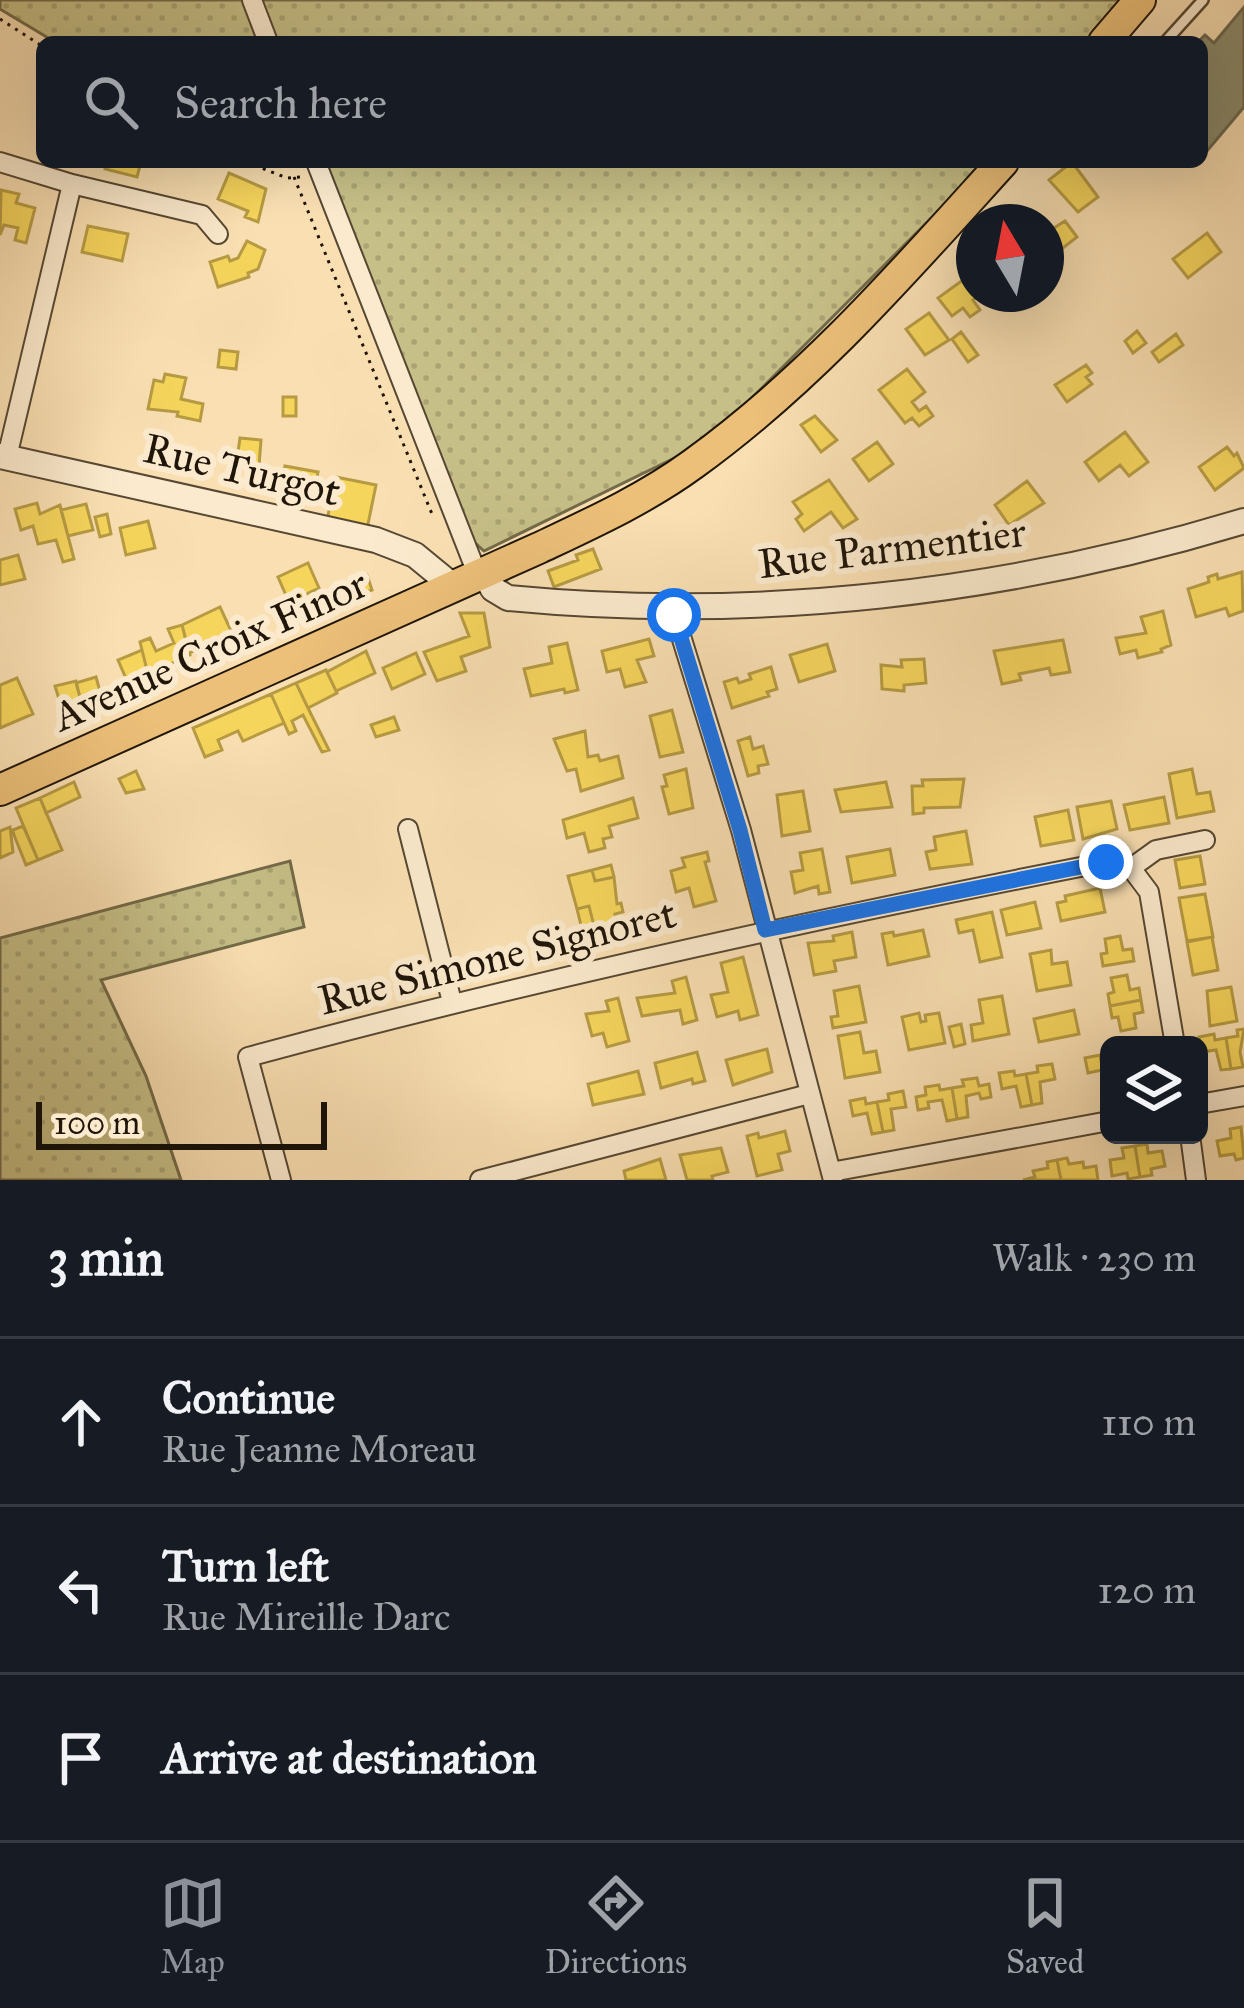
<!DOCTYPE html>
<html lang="en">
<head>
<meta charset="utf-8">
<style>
	:root { --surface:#171b24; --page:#242831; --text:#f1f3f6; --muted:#9ea1a6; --line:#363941; --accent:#8c9099 }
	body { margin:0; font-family:"IM FELL Great Primer",serif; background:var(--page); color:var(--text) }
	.controls { position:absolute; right:36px; bottom:36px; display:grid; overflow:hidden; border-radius:18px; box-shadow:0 12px 48px #0002 }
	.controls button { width:108px; height:108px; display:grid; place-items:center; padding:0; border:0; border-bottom:3px solid var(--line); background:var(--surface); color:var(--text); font:60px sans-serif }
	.compass { position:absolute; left:956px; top:204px; width:108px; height:108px; border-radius:50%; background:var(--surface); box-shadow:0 12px 48px #0002; rotate:350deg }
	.scale { position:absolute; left:36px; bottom:30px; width:291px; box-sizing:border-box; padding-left:12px; border:6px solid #1f1509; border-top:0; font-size:33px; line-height:42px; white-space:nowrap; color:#1f1509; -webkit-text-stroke:9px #fbeacd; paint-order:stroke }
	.stop { position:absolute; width:36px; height:36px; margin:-27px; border:9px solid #1a73e8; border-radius:50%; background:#fff }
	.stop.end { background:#1a73e8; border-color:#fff; box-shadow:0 3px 12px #0008 }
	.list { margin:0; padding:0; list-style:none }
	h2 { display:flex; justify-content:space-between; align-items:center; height:156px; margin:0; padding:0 48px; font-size:51px }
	h2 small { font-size:39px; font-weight:400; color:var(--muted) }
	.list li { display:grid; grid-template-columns:78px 1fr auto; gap:36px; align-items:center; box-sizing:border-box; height:168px; padding:0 48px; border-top:3px solid var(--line) }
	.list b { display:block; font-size:45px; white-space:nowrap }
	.list p { margin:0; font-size:39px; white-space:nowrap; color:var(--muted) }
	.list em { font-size:39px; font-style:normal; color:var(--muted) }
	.icon { flex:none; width:66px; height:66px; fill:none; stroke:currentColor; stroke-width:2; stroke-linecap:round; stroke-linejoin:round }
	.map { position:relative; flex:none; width:1244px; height:1180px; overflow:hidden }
	.search { position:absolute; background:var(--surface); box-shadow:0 12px 48px #0002; left:36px; right:36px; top:36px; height:132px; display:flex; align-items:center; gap:30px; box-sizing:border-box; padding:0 42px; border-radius:18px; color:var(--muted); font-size:45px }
	.sheet { height:660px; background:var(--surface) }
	nav { display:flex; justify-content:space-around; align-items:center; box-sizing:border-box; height:168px; border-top:3px solid var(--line); background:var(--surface); font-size:33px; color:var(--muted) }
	nav a { display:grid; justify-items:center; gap:6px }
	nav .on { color:var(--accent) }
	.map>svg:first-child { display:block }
	.grass { fill:url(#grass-dots); stroke:#726a48; stroke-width:3 }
	.homes { fill:#f6d55c; stroke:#b69b43; stroke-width:3 }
	.industry { fill:#8c8c6e; stroke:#6b6850; stroke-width:3 }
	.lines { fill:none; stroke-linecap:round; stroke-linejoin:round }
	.service-casing { stroke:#564833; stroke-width:14 }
	.minor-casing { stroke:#564833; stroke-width:22 }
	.tertiary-casing { stroke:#564833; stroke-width:28 }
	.primary-casing { stroke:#1f1509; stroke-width:34 }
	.path { stroke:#1f1509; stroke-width:3; stroke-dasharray:3 6; stroke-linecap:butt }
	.service { stroke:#fbeacd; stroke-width:9 }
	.minor { stroke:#fbeacd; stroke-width:18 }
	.tertiary { stroke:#fbeacd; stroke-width:24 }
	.primary { stroke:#ecc079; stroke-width:30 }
	.route { stroke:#1a73e8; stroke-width:15 }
	.labels { text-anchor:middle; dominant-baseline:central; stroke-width:12; stroke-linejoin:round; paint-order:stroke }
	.street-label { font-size:42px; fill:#1f1509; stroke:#fbeacd }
</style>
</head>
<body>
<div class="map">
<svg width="1244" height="1180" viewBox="0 0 1244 1180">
	<defs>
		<pattern id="grass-dots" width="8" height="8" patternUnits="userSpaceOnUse" patternTransform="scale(3)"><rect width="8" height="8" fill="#c6bf87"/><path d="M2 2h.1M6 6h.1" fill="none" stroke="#aaa373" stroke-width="1.8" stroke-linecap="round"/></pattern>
	</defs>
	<rect width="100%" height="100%" fill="#f9dfb2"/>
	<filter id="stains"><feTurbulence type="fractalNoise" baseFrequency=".00167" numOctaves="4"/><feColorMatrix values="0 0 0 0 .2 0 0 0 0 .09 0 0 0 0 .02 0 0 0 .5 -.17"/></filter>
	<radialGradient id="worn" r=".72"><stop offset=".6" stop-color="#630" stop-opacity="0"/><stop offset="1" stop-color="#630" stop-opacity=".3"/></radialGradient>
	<path class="grass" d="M 0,0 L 243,0 L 260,42 L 55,42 L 0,9 Z
		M 258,0 L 1120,0 L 1086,42 L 275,42 Z
		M 323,162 L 987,162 L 749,401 L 697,447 L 484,551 L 473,541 Z
		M 290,861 L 304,927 L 101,980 L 146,1076 L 181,1180 L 0,1180 L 0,938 Z"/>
	<path class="homes" d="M 107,162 L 141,162 L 137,177 L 105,169 Z
		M 1072,162 L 1098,197 L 1078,212 L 1049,180 Z
		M 229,173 L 266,189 L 258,222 L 245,217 L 248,211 L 218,199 Z
		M 1,190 L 19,194 L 16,203 L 35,208 L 26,243 L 15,240 L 18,228 L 4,225 L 0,235 Z
		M 1065,221 L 1077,237 L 1059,251 L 1046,233 Z
		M 88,226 L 128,234 L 122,261 L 82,252 Z
		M 1207,233 L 1221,252 L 1188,278 L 1173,259 Z
		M 247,241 L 265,250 L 258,269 L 248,273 L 249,277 L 218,287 L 210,262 L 228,256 L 230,261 L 238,258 Z
		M 967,277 L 974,294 L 980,295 L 973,300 L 980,310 L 970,317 L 963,308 L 952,316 L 938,298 Z
		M 929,313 L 949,340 L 925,355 L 906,329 Z
		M 1137,331 L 1146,343 L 1133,353 L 1125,341 Z
		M 961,332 L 978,355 L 968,362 L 952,339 Z
		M 1176,334 L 1183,345 L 1159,362 L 1152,352 Z
		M 220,350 L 238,352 L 236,369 L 218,367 Z
		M 1086,365 L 1092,373 L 1086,377 L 1092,384 L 1067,402 L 1055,385 Z
		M 907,369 L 925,392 L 912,402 L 919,411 L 926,406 L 933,416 L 919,426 L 912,418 L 905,423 L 879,390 Z
		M 165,374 L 186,378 L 181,399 L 203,404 L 200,421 L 177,416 L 178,412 L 148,409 L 154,380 L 163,382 Z
		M 283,397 L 296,397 L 296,416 L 283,416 Z
		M 815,416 L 837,440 L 821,452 L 801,425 Z
		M 1125,432 L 1148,462 L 1129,476 L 1120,465 L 1099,481 L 1085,462 Z
		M 240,438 L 261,440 L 259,466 L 236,466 Z
		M 877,442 L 893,464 L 869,481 L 853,459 Z
		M 1227,447 L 1234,456 L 1237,453 L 1244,468 L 1215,490 L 1199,467 Z
		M 285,466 L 318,472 L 313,499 L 280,493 Z
		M 336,477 L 376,485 L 367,529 L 327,520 Z
		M 829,480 L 857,519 L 843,528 L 831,512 L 804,531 L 796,519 L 802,514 L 793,502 Z
		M 1027,481 L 1044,503 L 1009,525 L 995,505 Z
		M 37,503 L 40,514 L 60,505 L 74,559 L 63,562 L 56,540 L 38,544 L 33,526 L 21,530 L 15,509 Z
		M 86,504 L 93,530 L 68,536 L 61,510 Z
		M 107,514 L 111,534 L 100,537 L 95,517 Z
		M 148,521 L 155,548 L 126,555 L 120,528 Z
		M 593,549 L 601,569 L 554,587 L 548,571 L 578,560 L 576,555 Z
		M 18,555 L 25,579 L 0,585 L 0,560 Z
		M 308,563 L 319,588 L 289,602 L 278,577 Z
		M 1242,572 L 1243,611 L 1229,616 L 1226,608 L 1196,617 L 1188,589 L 1209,582 L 1208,577 L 1217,574 L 1218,579 Z
		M 367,575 L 372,590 L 357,595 L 352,580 Z
		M 220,607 L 233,635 L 189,653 L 182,625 Z
		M 1163,611 L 1171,645 L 1161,649 L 1162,652 L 1138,658 L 1136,650 L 1120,654 L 1116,638 L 1146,633 L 1141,617 Z
		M 460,613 L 484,613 L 490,647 L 461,657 L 466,671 L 437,681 L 424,652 L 469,636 Z
		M 182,625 L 190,655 L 148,674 L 140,642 L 150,638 L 156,651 L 174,643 L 168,629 Z
		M 649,639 L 654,656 L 637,660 L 646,682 L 625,687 L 620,669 L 607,672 L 602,651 Z
		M 1063,640 L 1070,672 L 1051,675 L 1049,668 L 1019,674 L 1021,680 L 1002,684 L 994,651 Z
		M 567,643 L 578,690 L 565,693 L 564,689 L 531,696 L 524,669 L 552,663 L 549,647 Z
		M 827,644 L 835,671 L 799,682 L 790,655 Z
		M 142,650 L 148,674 L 128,683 L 118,660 Z
		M 366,651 L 375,673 L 336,691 L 327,672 Z
		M 416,653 L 425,674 L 392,689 L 383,668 Z
		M 924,659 L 926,683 L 904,685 L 904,691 L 882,689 L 881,665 L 902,667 L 901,660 Z
		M 771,667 L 777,689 L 767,692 L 769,696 L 732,708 L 724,682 L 737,678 L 739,683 L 751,679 L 749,674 Z
		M 326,670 L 337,693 L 308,708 L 296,683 Z
		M 96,677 L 103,702 L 83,708 L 76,683 Z
		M 17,678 L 33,714 L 0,728 L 0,685 Z
		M 76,681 L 82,706 L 63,712 L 55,686 Z
		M 296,683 L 308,708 L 329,750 L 322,752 L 303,715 L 292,721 L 296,731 L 289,734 L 271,694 Z
		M 271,694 L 284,723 L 243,741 L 238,731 L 218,740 L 222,750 L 205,757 L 193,728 Z
		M 672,710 L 683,752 L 660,757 L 650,716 Z
		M 394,717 L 399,730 L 376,737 L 371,725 Z
		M 585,731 L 588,757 L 598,755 L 600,761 L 618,756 L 623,778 L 581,791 L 576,769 L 567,771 L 554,739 Z
		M 750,737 L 753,749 L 763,746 L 768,764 L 758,766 L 759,773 L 748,776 L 738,741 Z
		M 686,769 L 693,808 L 669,814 L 662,787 L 667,786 L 664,775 Z
		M 1192,769 L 1197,794 L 1210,792 L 1214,811 L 1177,818 L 1169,774 Z
		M 136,771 L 144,789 L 126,793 L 119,779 Z
		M 964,779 L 960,807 L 924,808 L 924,813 L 913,814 L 912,786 L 923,786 L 922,780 Z
		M 74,782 L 80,797 L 46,813 L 40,798 Z
		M 886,782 L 892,807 L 841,812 L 835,790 Z
		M 803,791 L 810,831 L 782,836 L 777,795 Z
		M 1164,797 L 1169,823 L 1130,830 L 1124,805 Z
		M 40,798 L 62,850 L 38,860 L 16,808 Z
		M 633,798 L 638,818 L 609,826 L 612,837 L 603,839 L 605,848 L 589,852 L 584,833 L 567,838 L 563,820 Z
		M 1111,801 L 1117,829 L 1083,839 L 1077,807 Z
		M 1068,810 L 1074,840 L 1041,846 L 1035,817 Z
		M 23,826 L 38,860 L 26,865 L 14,835 L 13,830 Z
		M 10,827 L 13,852 L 0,858 L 0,831 Z
		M 966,831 L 972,864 L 930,869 L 926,852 L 936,850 L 934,837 Z
		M 822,849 L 830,892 L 819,894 L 818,886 L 795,893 L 791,872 L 803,870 L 800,853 Z
		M 890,849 L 895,875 L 852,883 L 847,857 Z
		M 707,852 L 709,861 L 705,862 L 716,901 L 694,907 L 689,888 L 676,892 L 671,871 L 685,867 L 682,858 Z
		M 1200,856 L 1205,884 L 1180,888 L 1175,860 Z
		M 611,865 L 614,877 L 595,881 L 592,870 Z
		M 592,870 L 595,881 L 614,877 L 617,904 L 621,903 L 623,912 L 615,914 L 618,924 L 595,930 L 589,906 L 577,909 L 568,876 Z
		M 1100,888 L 1105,912 L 1061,921 L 1057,903 L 1066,901 L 1065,896 Z
		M 1205,894 L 1213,937 L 1187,941 L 1179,898 Z
		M 1035,902 L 1041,928 L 1007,935 L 1001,910 Z
		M 589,906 L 595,930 L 583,933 L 577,909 Z
		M 992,912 L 1002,957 L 980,962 L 973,930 L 959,933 L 956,920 Z
		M 923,930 L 929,956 L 888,965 L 882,934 L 893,932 L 894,936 Z
		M 852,932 L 856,957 L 834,961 L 836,971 L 814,975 L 808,943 L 834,941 L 833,936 Z
		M 1120,936 L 1123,950 L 1132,949 L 1134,961 L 1103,966 L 1101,954 L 1107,953 L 1105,939 Z
		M 1212,937 L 1218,970 L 1193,975 L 1187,942 Z
		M 1051,950 L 1052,964 L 1067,962 L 1071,985 L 1037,991 L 1030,954 Z
		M 743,957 L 758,1015 L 740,1020 L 738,1011 L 717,1017 L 711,995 L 728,992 L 721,963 Z
		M 1127,975 L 1130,990 L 1139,988 L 1141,1000 L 1110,1006 L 1108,994 L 1114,992 L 1111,978 Z
		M 686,977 L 697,1020 L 683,1024 L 680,1010 L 642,1016 L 637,998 L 675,993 L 672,981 Z
		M 859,986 L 866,1022 L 833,1028 L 831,1017 L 838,1016 L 834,991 Z
		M 1231,987 L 1237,1021 L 1210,1026 L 1207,991 Z
		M 1002,996 L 1009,1034 L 973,1041 L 971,1025 L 983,1023 L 979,1000 Z
		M 618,998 L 629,1041 L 607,1047 L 603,1033 L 592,1036 L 586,1014 L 609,1011 L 606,1001 Z
		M 1141,1000 L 1143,1012 L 1134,1014 L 1136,1028 L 1121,1031 L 1118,1017 L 1112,1018 L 1110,1006 Z
		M 1074,1010 L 1079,1034 L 1039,1042 L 1034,1019 Z
		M 919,1013 L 921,1022 L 926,1021 L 925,1015 L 939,1013 L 945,1043 L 909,1050 L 902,1017 Z
		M 961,1024 L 965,1044 L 954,1047 L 949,1027 Z
		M 1244,1029 L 1240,1052 L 1243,1067 L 1231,1069 L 1226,1038 L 1238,1036 L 1237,1030 Z
		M 860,1032 L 864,1053 L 876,1051 L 880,1072 L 845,1078 L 838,1036 Z
		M 1214,1034 L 1215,1040 L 1226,1038 L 1231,1069 L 1221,1070 L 1216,1050 L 1202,1052 L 1199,1037 Z
		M 767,1049 L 772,1072 L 733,1085 L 726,1060 Z
		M 697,1052 L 705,1081 L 693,1084 L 692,1079 L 661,1088 L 655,1063 Z
		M 1100,1055 L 1101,1061 L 1109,1059 L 1109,1091 L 1102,1070 L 1088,1073 L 1085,1058 Z
		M 1052,1064 L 1055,1079 L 1040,1082 L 1042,1103 L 1032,1105 L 1026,1074 L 1038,1072 L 1037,1066 Z
		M 638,1071 L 644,1094 L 593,1105 L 588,1084 Z
		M 1014,1071 L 1015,1076 L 1026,1074 L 1032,1105 L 1021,1107 L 1016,1086 L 1002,1089 L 999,1073 Z
		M 977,1078 L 979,1086 L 989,1084 L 991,1097 L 981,1099 L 979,1093 L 966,1096 L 968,1117 L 957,1119 L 952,1088 L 964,1086 L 962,1080 Z
		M 939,1085 L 940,1090 L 952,1088 L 957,1119 L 947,1121 L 942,1100 L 928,1102 L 929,1108 L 918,1110 L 916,1097 L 926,1095 L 925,1087 Z
		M 903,1091 L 906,1107 L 891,1109 L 894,1130 L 883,1132 L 877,1102 L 889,1100 L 888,1094 Z
		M 865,1098 L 866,1104 L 877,1102 L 883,1132 L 872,1134 L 867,1113 L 853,1116 L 850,1101 Z
		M 1241,1127 L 1244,1158 L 1236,1160 L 1234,1154 L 1220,1156 L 1217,1141 L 1231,1138 L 1230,1129 Z
		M 785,1131 L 790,1151 L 778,1154 L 782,1170 L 757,1176 L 747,1136 L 758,1133 L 759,1138 Z
		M 1147,1144 L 1148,1153 L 1162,1151 L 1165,1166 L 1151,1169 L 1152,1175 L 1140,1177 L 1135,1146 Z
		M 1135,1146 L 1140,1177 L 1128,1179 L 1127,1173 L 1112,1176 L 1110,1160 L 1124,1158 L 1122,1148 Z
		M 721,1148 L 728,1172 L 712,1176 L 713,1180 L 687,1180 L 680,1155 Z
		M 1067,1158 L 1069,1164 L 1083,1162 L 1084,1168 L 1096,1166 L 1098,1180 L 1061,1180 L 1057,1160 Z
		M 660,1159 L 666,1180 L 626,1180 L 624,1171 Z
		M 1057,1160 L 1061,1180 L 1023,1180 L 1035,1177 L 1033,1171 L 1048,1168 L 1047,1162 Z"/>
	<path class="industry" d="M 1244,7 L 1244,107 L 1202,157 L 1202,42 L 1198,42 L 1205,35 L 1214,43 Z"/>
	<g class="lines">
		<defs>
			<path id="service" d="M 1165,42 L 1203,0"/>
			<path id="minor" d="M 252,0 L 268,42
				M 0,162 L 72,184 L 7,457
				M 316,162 L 478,576
				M 72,184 L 202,215 L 218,234
				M 672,607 L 741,830 L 833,1180
				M 408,829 L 452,1002
				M 1131,868 L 1156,850 L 1205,840
				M 1199,1104 L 1244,1096
				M 1190,1135 L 1196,1180
				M 831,1172 L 1109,1121
				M 281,1180 L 248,1057 C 532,980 818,918 1106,862 L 1131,868 L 1149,892 L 1175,1045
				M 480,1180 L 809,1094"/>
			<path id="tertiary" d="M 0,456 L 376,540 L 415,555 L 454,587
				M 484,573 L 493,589 L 508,598 C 756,622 1007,593 1244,521"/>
			<path id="primary" d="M 1104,42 L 1140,0
				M 0,790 L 539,548 C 592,523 645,499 693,464 C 811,379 906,269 1003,162"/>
		</defs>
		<use href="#service" class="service-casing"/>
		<use href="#minor" class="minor-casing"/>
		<use href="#tertiary" class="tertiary-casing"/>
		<use href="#primary" class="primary-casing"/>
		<path class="path" d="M 0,19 L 42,46
			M 246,162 L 287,178 L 301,177
			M 294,177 L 432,514"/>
		<use href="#service" class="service"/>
		<use href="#minor" class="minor"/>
		<use href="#tertiary" class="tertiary"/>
		<use href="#primary" class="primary"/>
	</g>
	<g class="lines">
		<path class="route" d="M 674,615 L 740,830 L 765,930 L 1106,862"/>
	</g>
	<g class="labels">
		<g class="street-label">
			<text transform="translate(242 470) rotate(13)">Rue Turgot</text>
			<text transform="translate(892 548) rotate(-7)">Rue Parmentier</text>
			<text transform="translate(210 650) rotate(-24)">Avenue Croix Finor</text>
			<text transform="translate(497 957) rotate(-14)">Rue Simone Signoret</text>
		</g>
	</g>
	<rect width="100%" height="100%" filter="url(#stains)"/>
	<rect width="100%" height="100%" fill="url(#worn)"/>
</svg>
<div class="controls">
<button><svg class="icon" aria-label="layers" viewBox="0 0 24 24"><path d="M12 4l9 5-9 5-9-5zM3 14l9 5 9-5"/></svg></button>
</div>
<svg class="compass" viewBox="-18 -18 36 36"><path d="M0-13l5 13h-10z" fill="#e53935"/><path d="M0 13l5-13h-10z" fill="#9ea1a6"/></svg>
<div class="scale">100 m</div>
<div class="stop" style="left:674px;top:615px"></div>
<div class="stop end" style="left:1106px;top:862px"></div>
<div class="search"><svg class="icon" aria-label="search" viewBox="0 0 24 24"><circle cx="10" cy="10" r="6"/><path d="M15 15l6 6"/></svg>Search here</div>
</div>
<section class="sheet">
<h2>3 min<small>Walk · 230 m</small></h2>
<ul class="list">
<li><svg class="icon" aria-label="ahead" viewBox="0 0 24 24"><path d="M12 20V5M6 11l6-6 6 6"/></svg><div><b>Continue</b><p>Rue Jeanne Moreau</p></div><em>110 m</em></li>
<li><svg class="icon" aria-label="left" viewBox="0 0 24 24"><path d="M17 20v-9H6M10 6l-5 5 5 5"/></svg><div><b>Turn left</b><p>Rue Mireille Darc</p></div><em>120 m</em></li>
<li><svg class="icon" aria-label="arrive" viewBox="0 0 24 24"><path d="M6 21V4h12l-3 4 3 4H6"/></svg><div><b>Arrive at destination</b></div></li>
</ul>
</section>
<nav>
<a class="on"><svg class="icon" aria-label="map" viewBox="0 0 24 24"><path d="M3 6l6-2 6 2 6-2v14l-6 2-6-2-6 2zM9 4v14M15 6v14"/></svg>Map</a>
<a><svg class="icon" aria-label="directions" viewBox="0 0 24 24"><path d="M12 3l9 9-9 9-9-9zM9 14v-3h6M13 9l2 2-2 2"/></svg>Directions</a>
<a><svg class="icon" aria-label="saved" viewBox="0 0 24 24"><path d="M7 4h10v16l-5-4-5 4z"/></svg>Saved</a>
</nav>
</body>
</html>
